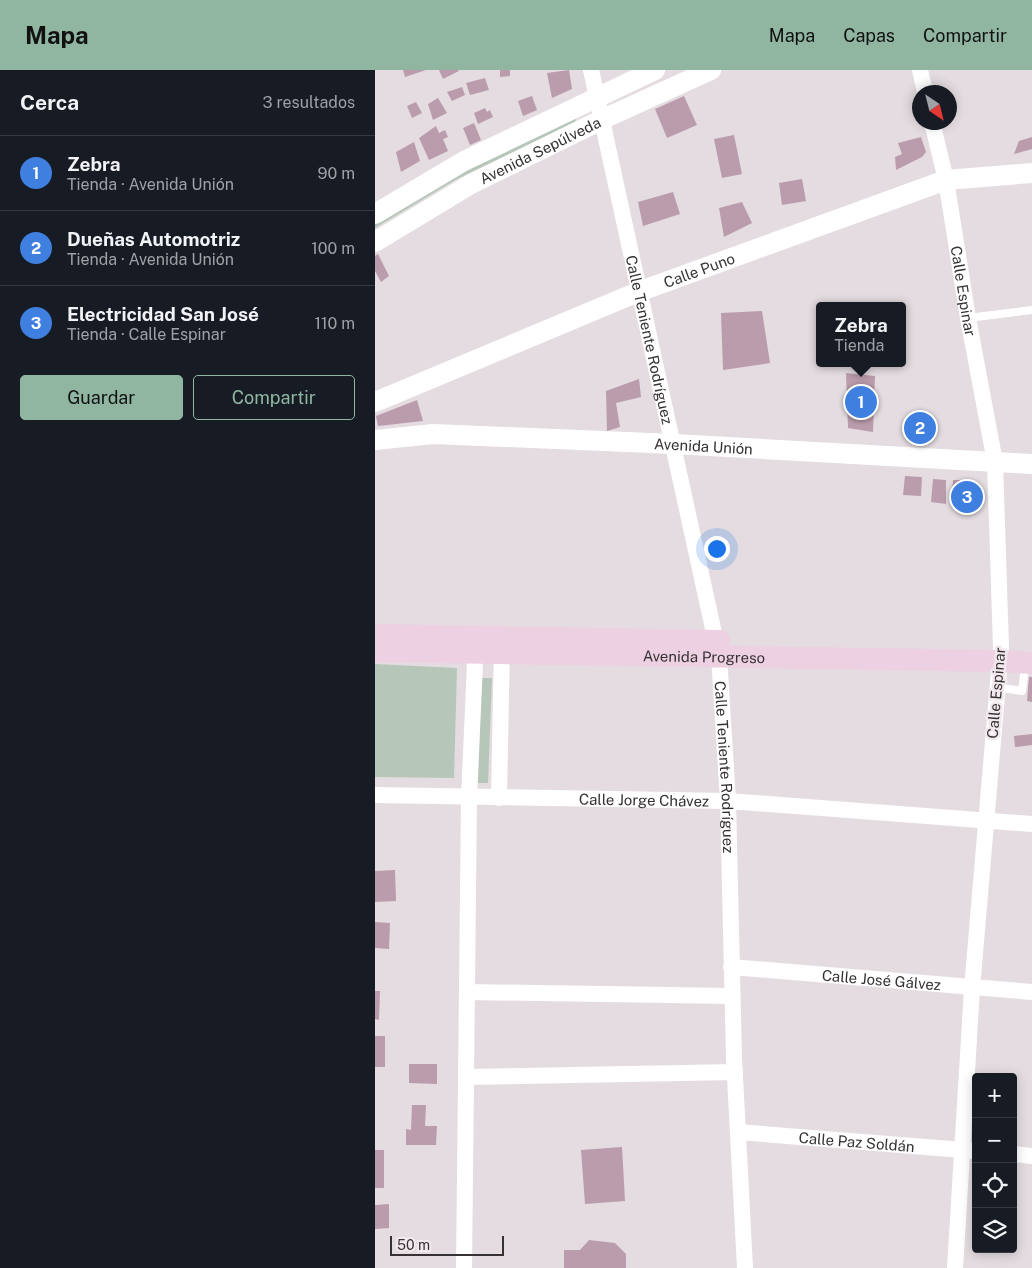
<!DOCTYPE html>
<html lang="es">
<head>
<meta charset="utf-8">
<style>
	:root { --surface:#171b24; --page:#20242c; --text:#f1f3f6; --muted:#9ea1a6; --line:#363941; --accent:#90b6a2 }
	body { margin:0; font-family:"Public Sans",sans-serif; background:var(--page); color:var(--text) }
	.controls { position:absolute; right:15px; bottom:15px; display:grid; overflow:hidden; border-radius:5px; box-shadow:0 2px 12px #0003 }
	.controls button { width:45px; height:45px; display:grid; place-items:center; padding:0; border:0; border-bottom:1px solid var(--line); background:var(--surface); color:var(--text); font:25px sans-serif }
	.compass { position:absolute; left:537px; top:15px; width:45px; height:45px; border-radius:50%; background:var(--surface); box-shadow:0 2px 12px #0003; rotate:145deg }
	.scale { position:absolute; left:15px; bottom:12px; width:114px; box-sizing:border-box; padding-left:5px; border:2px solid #363234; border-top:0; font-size:14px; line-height:18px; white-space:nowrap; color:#363234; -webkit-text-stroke:4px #f1e9ed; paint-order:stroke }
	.you { position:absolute; left:341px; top:478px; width:18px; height:18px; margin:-12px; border:4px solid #fff; border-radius:50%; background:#1a73e8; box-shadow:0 0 0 8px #1a73e833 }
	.badge { display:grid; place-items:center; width:32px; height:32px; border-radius:50%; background:var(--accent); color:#fff; font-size:16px; font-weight:700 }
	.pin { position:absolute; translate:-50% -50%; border:2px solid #fff; box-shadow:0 1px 5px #0006 }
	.popup { position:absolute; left:441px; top:232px; width:90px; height:65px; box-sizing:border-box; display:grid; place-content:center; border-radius:5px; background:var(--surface); filter:drop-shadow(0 1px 4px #0005); font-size:16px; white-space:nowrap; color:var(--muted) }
	.popup b { font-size:19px; color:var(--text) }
	.popup::after { content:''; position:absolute; left:50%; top:100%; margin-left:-10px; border:10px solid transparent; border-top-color:var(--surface) }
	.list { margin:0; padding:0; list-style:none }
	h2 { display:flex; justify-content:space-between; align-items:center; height:65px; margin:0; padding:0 20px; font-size:21px }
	h2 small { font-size:16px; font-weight:400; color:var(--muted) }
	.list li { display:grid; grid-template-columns:32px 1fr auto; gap:15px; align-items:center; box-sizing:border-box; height:75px; padding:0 20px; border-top:1px solid var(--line) }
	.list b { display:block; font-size:19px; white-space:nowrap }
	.list p { margin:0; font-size:16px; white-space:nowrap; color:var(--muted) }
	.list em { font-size:16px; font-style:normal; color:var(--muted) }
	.actions { display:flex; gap:10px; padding:15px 20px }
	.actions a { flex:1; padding:11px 0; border:1px solid var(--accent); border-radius:5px; text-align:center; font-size:18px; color:var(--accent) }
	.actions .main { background:var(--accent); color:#111 }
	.icon { flex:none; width:28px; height:28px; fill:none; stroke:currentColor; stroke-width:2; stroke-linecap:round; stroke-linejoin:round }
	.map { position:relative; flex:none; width:657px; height:1198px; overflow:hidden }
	header { display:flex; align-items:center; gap:30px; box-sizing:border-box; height:70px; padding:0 25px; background:var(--accent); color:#111 }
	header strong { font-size:24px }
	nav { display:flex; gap:28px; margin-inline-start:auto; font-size:18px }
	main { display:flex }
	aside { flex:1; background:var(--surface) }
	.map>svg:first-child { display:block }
	.green { fill:#b6c7ba }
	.building { fill:#ba9cac }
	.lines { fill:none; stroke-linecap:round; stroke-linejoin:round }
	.service { stroke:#fff; stroke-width:8 }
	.minor { stroke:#fff; stroke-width:16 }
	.tertiary { stroke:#fff; stroke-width:20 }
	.secondary { stroke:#edd0e1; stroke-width:22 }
	.labels { text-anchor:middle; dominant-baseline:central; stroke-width:5; stroke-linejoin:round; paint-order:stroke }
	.street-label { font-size:15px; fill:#363234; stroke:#f1e9ed }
</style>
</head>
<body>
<header>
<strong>Mapa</strong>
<nav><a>Mapa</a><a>Capas</a><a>Compartir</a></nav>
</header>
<main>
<aside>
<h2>Cerca<small>3 resultados</small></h2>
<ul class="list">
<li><span class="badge" style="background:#3f7fe0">1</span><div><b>Zebra</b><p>Tienda · Avenida Unión</p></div><em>90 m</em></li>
<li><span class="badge" style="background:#3f7fe0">2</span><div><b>Dueñas Automotriz</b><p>Tienda · Avenida Unión</p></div><em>100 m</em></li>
<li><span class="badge" style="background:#3f7fe0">3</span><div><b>Electricidad San José</b><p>Tienda · Calle Espinar</p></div><em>110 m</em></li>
</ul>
<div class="actions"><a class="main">Guardar</a><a>Compartir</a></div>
</aside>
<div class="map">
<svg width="657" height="1198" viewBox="0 0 657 1198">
	<rect width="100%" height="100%" fill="#e4dce0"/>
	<path class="green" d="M 199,41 L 201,52 L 82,109 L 0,158 L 0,150 Z
		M 0,594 L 82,598 L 79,708 L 0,707 Z
		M 106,608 L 117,608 L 113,713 L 103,713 Z"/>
	<path class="building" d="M 28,0 L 51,0 L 30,7 Z
		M 64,0 L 83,0 L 84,1 L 68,9 Z
		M 125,0 L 135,0 L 135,6 L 125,7 Z
		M 194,0 L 197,19 L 177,28 L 172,3 Z
		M 110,8 L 114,20 L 95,25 L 91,13 Z
		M 87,17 L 90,25 L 77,31 L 72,22 Z
		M 157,26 L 162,40 L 148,46 L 143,31 Z
		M 309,26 L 322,55 L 292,68 L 280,39 Z
		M 63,28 L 72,43 L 58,50 L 53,34 Z
		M 41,32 L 47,43 L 37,48 L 32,36 Z
		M 110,38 L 112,42 L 115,40 L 118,47 L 103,54 L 99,43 Z
		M 99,53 L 106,70 L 95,75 L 88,58 Z
		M 61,56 L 64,63 L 70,60 L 73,67 L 68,69 L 73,81 L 54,90 L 44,68 Z
		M 359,65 L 367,104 L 347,108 L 339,69 Z
		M 546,67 L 551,82 L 547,87 L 521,100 L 520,87 L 527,84 L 523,73 Z
		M 657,67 L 657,79 L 639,84 L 644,71 Z
		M 39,72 L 45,91 L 26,102 L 21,82 Z
		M 427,109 L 431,131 L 407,135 L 404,113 Z
		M 298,122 L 305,144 L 268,156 L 263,132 Z
		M 367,132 L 377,153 L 349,167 L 344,138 Z
		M 3,184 L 14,206 L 6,212 L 0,201 L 0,186 Z
		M 387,241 L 395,293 L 348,300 L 346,243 Z
		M 471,303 L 500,306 L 498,362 L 473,358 Z
		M 264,309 L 266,327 L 241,333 L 245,357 L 232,361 L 231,321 Z
		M 42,330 L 48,351 L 3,356 L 1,346 Z
		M 533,357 L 557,358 L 557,366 L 533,365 Z
		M 530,406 L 547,407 L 546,426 L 528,425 Z
		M 558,409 L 571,410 L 571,434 L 556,432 Z
		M 578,410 L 585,410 L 584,435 L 576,435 Z
		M 654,607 L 657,607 L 657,632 L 652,631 Z
		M 657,664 L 657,675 L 640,677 L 639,666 Z
		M 20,800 L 21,831 L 0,832 L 0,801 Z
		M 0,852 L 15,853 L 14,879 L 0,878 Z
		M 0,921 L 5,921 L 4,950 L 0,949 Z
		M 0,966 L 10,966 L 10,997 L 0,997 Z
		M 34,994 L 62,994 L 62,1014 L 34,1013 Z
		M 37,1035 L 51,1035 L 50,1056 L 62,1056 L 61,1075 L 31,1075 L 31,1059 L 36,1060 Z
		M 247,1077 L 250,1131 L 210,1134 L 206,1080 Z
		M 0,1080 L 9,1080 L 9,1118 L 0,1118 Z
		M 14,1134 L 14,1158 L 0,1159 L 0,1135 Z
		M 214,1170 L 240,1173 L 251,1184 L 251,1198 L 189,1198 L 189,1180 L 205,1180 Z"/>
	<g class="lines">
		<path class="service" d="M 593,248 L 657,240
			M 621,617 L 647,621 L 649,605"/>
		<g class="minor">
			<path id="s1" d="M 216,0 L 344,586 L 353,731 L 359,988 L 370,1198"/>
			<path d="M 545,0 L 550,22"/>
			<path id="s2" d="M 557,52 L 571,110 L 593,248 L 620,392 L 626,577 L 597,919 L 580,1198"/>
			<path id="s3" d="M 0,725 L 353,731 L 657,754"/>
			<path d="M 124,728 L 127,573"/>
			<path id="s4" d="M 356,897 L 657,922"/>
			<path d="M 92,922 L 357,926"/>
			<path d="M 91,1007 L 360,1002"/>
			<path id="s5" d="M 363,1062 L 601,1081"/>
			<path d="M 638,1084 L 657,1086"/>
			<path d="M 89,1198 L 94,728 L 101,571"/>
		</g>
		<g class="tertiary">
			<path d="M 0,144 L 89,91 L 280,0"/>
			<path id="s6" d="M 0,172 L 96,114 L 226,50 L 336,0"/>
			<path id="s7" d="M 0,332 L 263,222 L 571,110 L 657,103"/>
			<path id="s8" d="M 0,370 L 58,364 L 299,374 L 657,394"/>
		</g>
		<g class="secondary">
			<path d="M 0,565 L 344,571"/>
			<path id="s9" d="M 0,581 L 624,591 L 657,593"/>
		</g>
	</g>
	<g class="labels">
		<g class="street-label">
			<text stroke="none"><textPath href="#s6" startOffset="189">Avenida Sepúlveda</textPath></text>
			<text stroke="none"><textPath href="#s7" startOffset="350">Calle Puno</textPath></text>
			<text stroke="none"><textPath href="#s2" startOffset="172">Calle Espinar</textPath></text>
			<text stroke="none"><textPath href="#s1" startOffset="276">Calle Teniente Rodríguez</textPath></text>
			<text stroke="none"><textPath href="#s8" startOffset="329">Avenida Unión</textPath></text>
			<text stroke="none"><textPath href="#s9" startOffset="329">Avenida Progreso</textPath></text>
			<text transform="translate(621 623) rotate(-85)">Calle Espinar</text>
			<text stroke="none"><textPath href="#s1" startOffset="711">Calle Teniente Rodríguez</textPath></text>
			<text stroke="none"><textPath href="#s3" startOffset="269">Calle Jorge Chávez</textPath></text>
			<text stroke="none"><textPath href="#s4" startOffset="151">Calle José Gálvez</textPath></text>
			<text stroke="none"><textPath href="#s5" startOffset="119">Calle Paz Soldán</textPath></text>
		</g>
	</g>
</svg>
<div class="controls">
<button>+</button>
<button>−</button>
<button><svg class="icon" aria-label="locate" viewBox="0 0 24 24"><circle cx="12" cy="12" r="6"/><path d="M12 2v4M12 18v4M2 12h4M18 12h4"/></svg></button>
<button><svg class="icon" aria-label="layers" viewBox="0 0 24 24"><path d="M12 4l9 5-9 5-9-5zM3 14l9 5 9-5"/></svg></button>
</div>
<svg class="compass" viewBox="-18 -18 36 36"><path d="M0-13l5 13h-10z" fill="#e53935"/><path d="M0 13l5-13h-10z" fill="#9ea1a6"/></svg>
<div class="scale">50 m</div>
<div class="you"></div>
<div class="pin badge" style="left:486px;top:332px;background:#3f7fe0">1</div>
<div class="popup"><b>Zebra</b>Tienda</div>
<div class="pin badge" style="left:545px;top:358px;background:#3f7fe0">2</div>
<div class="pin badge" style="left:592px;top:427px;background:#3f7fe0">3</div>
</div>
</main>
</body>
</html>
